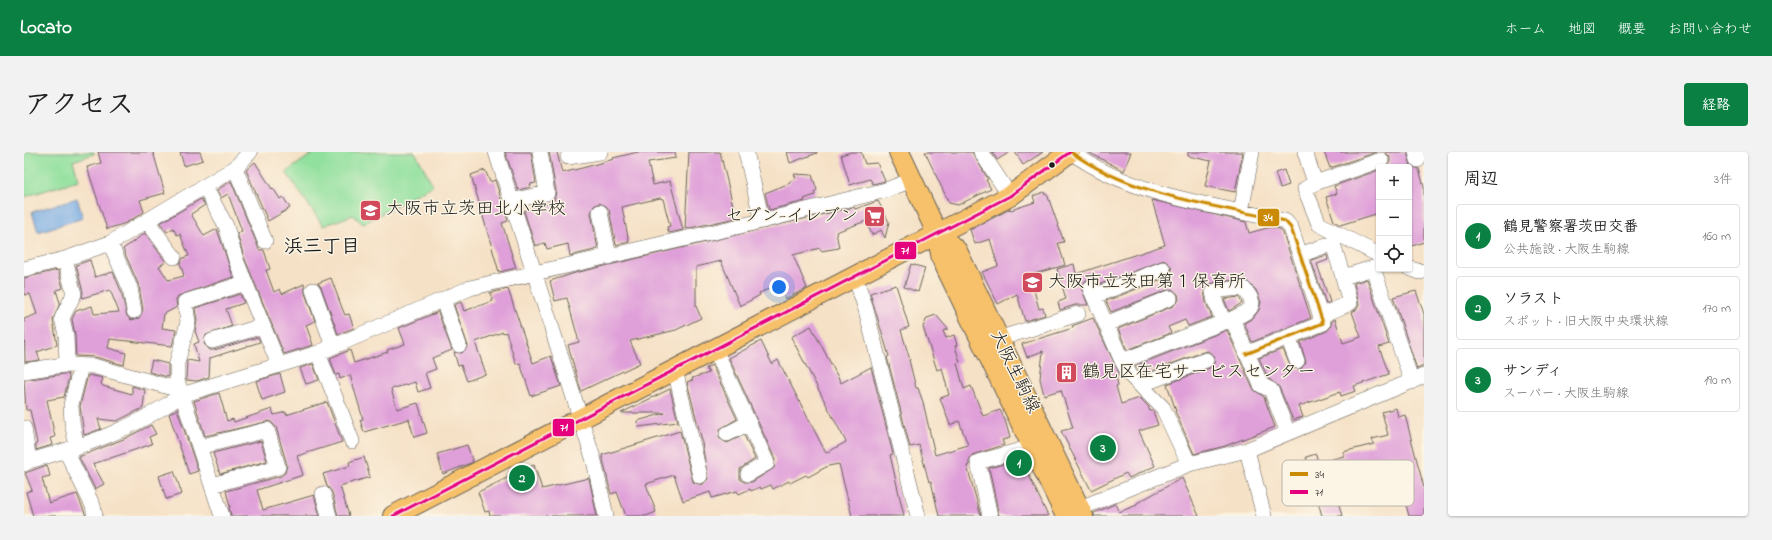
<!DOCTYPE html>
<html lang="ja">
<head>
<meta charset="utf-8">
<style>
	:root { --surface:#fff; --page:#f2f2f2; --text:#222; --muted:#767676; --line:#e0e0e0; --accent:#0b8043 }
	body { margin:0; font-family:"Indie Flower","Klee One",sans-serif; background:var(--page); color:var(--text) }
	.controls { position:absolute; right:12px; top:12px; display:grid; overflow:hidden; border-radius:4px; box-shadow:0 1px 3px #0004 }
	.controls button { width:36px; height:36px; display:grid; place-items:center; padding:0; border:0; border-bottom:1px solid var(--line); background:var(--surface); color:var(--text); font:20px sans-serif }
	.you { position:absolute; left:755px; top:135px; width:14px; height:14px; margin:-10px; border:3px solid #fff; border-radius:50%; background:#1a73e8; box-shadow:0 0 0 6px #1a73e833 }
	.badge { display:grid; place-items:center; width:26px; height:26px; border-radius:50%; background:var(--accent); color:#fff; font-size:13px; font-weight:700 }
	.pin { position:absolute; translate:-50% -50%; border:2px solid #fff; box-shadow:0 1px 4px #0006 }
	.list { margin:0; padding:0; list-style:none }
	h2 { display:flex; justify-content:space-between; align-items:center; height:52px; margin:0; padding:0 16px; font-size:17px }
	h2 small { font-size:13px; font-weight:400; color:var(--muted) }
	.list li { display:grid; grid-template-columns:26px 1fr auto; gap:12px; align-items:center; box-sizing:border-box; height:64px; margin:0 8px 8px; padding:0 8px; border:1px solid var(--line); border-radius:4px }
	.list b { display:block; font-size:15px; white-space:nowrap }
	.list p { margin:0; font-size:13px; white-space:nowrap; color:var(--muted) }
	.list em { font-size:13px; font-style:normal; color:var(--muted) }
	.icon { flex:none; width:22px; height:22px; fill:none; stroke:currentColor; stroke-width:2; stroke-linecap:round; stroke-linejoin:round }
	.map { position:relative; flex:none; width:1400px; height:364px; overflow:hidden; border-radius:4px }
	header { display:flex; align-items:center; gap:24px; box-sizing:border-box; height:56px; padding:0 20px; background:var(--accent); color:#fff }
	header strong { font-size:19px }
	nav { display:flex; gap:22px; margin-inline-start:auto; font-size:14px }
	.intro { display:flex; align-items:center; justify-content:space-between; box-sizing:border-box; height:96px; padding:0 24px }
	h1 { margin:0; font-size:28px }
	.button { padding:10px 18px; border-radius:4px; background:var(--accent); color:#fff; font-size:14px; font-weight:700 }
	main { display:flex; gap:24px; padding:0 24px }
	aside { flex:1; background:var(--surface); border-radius:4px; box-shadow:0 1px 3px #0004 }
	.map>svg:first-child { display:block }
	.green { fill:#91e09e; stroke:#567e5d }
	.water { fill:#77abe4; stroke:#4a6480 }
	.building { fill:#df9fd9 }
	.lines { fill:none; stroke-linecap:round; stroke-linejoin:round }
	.minor-casing { stroke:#686158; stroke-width:16 }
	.major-casing { stroke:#686158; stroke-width:22 }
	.minor { stroke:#fff; stroke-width:15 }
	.major { stroke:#f6c16b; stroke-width:20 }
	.bus-1-casing { stroke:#fcf5e5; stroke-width:6 }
	.bus-2-casing { stroke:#fcf5e5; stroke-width:6 }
	.bus-1 { stroke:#cb8a06; stroke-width:3 }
	.bus-2 { stroke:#e5007d; stroke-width:3 }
	.bus-dot { fill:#1c1c1c; stroke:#fcf5e5; stroke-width:1.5 }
	.labels { text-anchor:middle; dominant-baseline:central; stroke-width:3; stroke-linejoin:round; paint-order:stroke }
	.poi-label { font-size:18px; fill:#1c1c1c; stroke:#fcf5e5; text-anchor:start }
	.street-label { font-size:18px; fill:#1c1c1c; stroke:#fcf5e5 }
	.neighbourhood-label { font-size:19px; font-weight:bold; fill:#1c1c1c; stroke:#fcf5e5 }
	.key { fill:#fcf5e5; stroke:#b9b4a9; stroke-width:1 }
	.key-label { font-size:11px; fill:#1c1c1c }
	.line-badge { stroke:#fcf5e5; stroke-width:1.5 }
	.badge-label { font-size:11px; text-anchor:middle; font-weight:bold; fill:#fff }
</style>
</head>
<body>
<header>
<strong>Locato</strong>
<nav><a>ホーム</a><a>地図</a><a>概要</a><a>お問い合わせ</a></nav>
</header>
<div class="intro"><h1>アクセス</h1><a class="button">経路</a></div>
<main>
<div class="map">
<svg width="1400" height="364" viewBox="0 0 1400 364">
	<rect width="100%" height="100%" fill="#fcf5e5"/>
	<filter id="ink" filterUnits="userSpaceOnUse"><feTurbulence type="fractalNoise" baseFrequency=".025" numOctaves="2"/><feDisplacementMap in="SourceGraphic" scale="8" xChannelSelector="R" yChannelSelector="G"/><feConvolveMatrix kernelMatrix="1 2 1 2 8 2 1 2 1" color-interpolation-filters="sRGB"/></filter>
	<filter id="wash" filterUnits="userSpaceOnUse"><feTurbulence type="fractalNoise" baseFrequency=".012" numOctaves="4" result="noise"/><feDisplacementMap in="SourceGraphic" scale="16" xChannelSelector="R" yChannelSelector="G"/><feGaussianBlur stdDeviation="0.9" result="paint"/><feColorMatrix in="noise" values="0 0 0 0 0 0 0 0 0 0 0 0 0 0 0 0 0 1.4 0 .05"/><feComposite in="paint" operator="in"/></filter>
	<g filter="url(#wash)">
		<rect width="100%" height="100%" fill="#f5e1c6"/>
		<path class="green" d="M 0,0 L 70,0 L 70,2 L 49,9 L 55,28 L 0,45 Z
			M 291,0 L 391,0 L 409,33 L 339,72 L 329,63 L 299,74 L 262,20 Z"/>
		<path class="water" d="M 53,46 L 59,66 L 14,80 L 8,60 Z"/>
		<g id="blocks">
			<path class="building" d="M 74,0 L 129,0 L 141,41 L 116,48 L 120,60 L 102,71 L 83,77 L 63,15 L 77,11 Z
				M 156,0 L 176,0 L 179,8 L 160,14 Z
				M 481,0 L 507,0 L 512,31 L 506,32 L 507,35 L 494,38 Z
				M 525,0 L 533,0 L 538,21 L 562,15 L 590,7 L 589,6 L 614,0 L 651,0 L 652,6 L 624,10 L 629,33 L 646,29 L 659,78 L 645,81 L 643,75 L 646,74 L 639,47 L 636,46 L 598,55 L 605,90 L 592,93 L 585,58 L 582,54 L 575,51 L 570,54 L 567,61 L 574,97 L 546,104 L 544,92 L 523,97 L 521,91 L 511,94 L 500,59 L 530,50 L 532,39 Z
				M 665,0 L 696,0 L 712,66 L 661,77 Z
				M 763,0 L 793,0 L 793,1 L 766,11 Z
				M 827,0 L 837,0 L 841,12 L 853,11 L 861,29 L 849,32 L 846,27 L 826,33 L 817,3 Z
				M 901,0 L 948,0 L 964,27 L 962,28 L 967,37 L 934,53 L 925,51 Z
				M 968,0 L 986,0 L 973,8 Z
				M 991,0 L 1019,0 L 999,13 Z
				M 1064,0 L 1107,0 L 1100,19 Z
				M 1164,0 L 1219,0 L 1211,40 L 1181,34 L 1187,9 L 1164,4 Z
				M 1300,0 L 1353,0 L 1306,16 Z
				M 1361,0 L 1383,0 L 1387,14 L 1395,17 L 1400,35 L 1400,90 L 1385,95 L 1385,15 L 1362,15 L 1366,10 L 1366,5 Z
				M 231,10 L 248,37 L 249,36 L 256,47 L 259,45 L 266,56 L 244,69 L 222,18 Z
				M 461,18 L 466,30 L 471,28 L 484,69 L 478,71 L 492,116 L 475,120 L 447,23 Z
				M 1260,18 L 1265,33 L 1256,36 L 1251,21 Z
				M 1355,18 L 1355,61 L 1316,73 L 1310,69 L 1302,45 L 1313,42 L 1310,34 Z
				M 770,22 L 788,23 L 793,38 L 790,40 L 791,43 L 780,47 L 781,49 L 745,58 L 741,41 L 766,31 L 766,29 L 772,26 Z
				M 207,29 L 233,92 L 235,98 L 240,98 L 246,117 L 242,118 L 250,140 L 256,137 L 258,142 L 280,132 L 281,141 L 291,169 L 282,173 L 289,193 L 260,202 L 220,105 L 213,81 L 218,79 L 204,42 L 197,46 L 193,38 Z
				M 1020,40 L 1021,43 L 1023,42 L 1040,90 L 1034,91 L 1041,113 L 1006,123 L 1015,157 L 1019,156 L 1021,163 L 1001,169 L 993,142 L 974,152 L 958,120 L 974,114 L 966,87 L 951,92 L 946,78 L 986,57 L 987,58 L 1011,50 L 1009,44 Z
				M 177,47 L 181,53 L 167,62 L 180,84 L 193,77 L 209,125 L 154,144 L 152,148 L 153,155 L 140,162 L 138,176 L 152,178 L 148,194 L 86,187 L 84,196 L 102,201 L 100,213 L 71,205 L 52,204 L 51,183 L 48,167 L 52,159 L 68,154 L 70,162 L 95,160 L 86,138 L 58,146 L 59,140 L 52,113 L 66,108 L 71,125 L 89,120 L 97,139 L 103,164 L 107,168 L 115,166 L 119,158 L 115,134 L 99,97 L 121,81 L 142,110 L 135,114 L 144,128 L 160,124 L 156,111 L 159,106 L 165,104 L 156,82 L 153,83 L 149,76 L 143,80 L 136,71 Z
				M 1128,48 L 1222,70 L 1225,81 L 1247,75 L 1256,77 L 1259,81 L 1287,166 L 1228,190 L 1220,171 L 1229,166 L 1235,158 L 1237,150 L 1232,138 L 1222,128 L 1194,129 L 1183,134 L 1180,138 L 1182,151 L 1188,165 L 1164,174 L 1161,168 L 1144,175 L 1147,181 L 1103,198 L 1094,177 L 1149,154 L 1155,148 L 1154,142 L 1148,137 L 1143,138 L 1087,160 L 1082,149 L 1143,125 L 1148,119 L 1147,114 L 1140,108 L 1074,133 L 1067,127 L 1062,128 L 1057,135 L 1064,153 L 1051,153 L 1036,158 L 1034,150 L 1042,147 L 1033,117 L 1050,112 L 1052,122 L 1141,93 Z
				M 854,49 L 865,70 L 861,86 L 857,78 L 848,83 L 842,69 L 812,80 L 815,96 L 797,99 L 796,96 L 769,103 L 783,136 L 761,147 L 755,133 L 735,141 L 736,143 L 716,154 L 697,109 L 672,115 L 672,154 L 677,166 L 652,178 L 606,189 L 616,211 L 557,239 L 544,193 L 555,190 L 543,146 L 531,149 L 526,129 L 551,121 L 830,55 L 831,57 Z
				M 1303,103 L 1304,108 L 1293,112 L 1306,150 L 1302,152 L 1287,108 Z
				M 887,112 L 901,116 L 894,140 L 880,135 Z
				M 34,118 L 39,136 L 32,138 L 36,151 L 29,168 L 33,193 L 13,200 L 16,208 L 1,210 L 0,167 L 13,162 L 6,142 L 0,143 L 0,126 Z
				M 307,126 L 318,156 L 321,163 L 325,162 L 330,176 L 314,182 L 297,135 L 294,131 Z
				M 1343,127 L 1365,192 L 1355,195 L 1365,222 L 1330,234 L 1332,239 L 1317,244 L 1316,240 L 1275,254 L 1279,265 L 1269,268 L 1255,235 L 1244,226 L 1235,206 L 1259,197 L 1267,216 L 1277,217 L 1282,210 L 1276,190 L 1303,179 L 1306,176 L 1308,169 L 1311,167 L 1319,191 L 1337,185 L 1328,160 L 1333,157 L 1335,153 L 1330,131 Z
				M 872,133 L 885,175 L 877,178 L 886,208 L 885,208 L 892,236 L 894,236 L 899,250 L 911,303 L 944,293 L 935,269 L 926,273 L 916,246 L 925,243 L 918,216 L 913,218 L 899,175 L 903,166 L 912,163 L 924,177 L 919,179 L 922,186 L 930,183 L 933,193 L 931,194 L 936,210 L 933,211 L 940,237 L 947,234 L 959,264 L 976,258 L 981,268 L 986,286 L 978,288 L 980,293 L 948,303 L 945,308 L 945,313 L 943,314 L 957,364 L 915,364 L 907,329 L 905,330 L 895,293 L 886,295 L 863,205 L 865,204 L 846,141 Z
				M 484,137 L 509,211 L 527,204 L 537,234 L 507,244 L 496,211 L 492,212 L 482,180 L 480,181 L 479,180 L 451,190 L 462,222 L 443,229 L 437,213 L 434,214 L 430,200 L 438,201 L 444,194 L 430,153 L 437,150 L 440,159 L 469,149 L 466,141 Z
				M 1392,139 L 1400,162 L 1400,214 L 1393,217 L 1369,145 Z
				M 216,142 L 220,151 L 202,157 L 208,174 L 182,183 L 180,192 L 186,198 L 190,198 L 234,185 L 236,190 L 186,206 L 185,225 L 173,229 L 162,228 L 163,208 L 175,210 L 170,192 L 175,190 L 171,179 L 173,169 L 171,156 Z
				M 1215,145 L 1218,151 L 1205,159 L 1200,147 Z
				M 414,160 L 428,198 L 408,206 L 412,217 L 401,221 L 406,236 L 394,240 L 391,230 L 367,237 L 373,257 L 394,251 L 403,281 L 390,285 L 385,267 L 340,280 L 336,268 L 339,267 L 326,223 L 316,227 L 315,222 L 312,223 L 306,206 L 326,198 L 330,211 L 364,200 L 363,198 L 381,192 L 375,176 Z
				M 1069,166 L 1096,223 L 1092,224 L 1094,233 L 1092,234 L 1097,252 L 1116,246 L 1124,254 L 1126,259 L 1129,259 L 1134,273 L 1115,279 L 1131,314 L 1105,326 L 1102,321 L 1067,338 L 1037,279 L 1049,276 L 1037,238 L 1020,243 L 1016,227 L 1019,199 L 1003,205 L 998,192 L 1049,176 L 1048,174 Z
				M 787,174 L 817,231 L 847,215 L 869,302 L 866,303 L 880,364 L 828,364 L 815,312 L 804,314 L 784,325 L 782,323 L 766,331 L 765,329 L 749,337 L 747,333 L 737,337 L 736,335 L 727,339 L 726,337 L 715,342 L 713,339 L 688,346 L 686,340 L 659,349 L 650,323 L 622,332 L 632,360 L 622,364 L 602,364 L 593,340 L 587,342 L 578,303 L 656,279 L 669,330 L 678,333 L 684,327 L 677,285 L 663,230 L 669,228 L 668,226 L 685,221 L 682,216 L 688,213 L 713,267 L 696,277 L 695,286 L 703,291 L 720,283 L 731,307 L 716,317 L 716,327 L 720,330 L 728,330 L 750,316 L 751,307 L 705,206 L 737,189 L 748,212 L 754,208 L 802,301 L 822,290 L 767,185 Z
				M 1203,178 L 1229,237 L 1240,245 L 1251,275 L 1201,294 L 1170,302 L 1151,259 L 1152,259 L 1143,232 L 1186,216 L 1191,210 L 1190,204 L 1184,199 L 1179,200 L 1118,223 L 1111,214 Z
				M 128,208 L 144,212 L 144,225 L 125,220 Z
				M 289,212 L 295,228 L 282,232 L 276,216 Z
				M 40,222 L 44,222 L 45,225 L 40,245 L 23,248 L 31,285 L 26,286 L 28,293 L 12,298 L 12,292 L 13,291 L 6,258 L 2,258 L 0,228 Z
				M 256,222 L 261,240 L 238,248 L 232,229 Z
				M 64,223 L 79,226 L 77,232 L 79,234 L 108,242 L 108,234 L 121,238 L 119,256 L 93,269 L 74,267 L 77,277 L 60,283 L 56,254 Z
				M 646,237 L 654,270 L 614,275 L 613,269 L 641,261 L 597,261 Z
				M 195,241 L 203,269 L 209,267 L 210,270 L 248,257 L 250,263 L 262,260 L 262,263 L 303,250 L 318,290 L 273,304 L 279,323 L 233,338 L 239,358 L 290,343 L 296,364 L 207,364 L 205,355 L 206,355 L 202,339 L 257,324 L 261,321 L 263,313 L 252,275 L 246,269 L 181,284 L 170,249 Z
				M 1372,256 L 1374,265 L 1381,263 L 1400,336 L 1400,364 L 1385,364 L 1374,322 L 1333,333 L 1328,317 L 1307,322 L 1318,364 L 1298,364 L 1282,305 L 1292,302 L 1294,311 L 1320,304 L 1319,300 L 1350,292 L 1348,287 L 1364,283 L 1358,260 Z
				M 153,257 L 174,319 L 165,322 L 145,262 Z
				M 127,273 L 132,282 L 125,285 L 128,292 L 69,312 L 80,332 L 71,337 L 72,339 L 55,305 L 102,286 Z
				M 237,289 L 243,309 L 196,322 L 189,301 Z
				M 443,293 L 449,310 L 419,322 L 413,302 Z
				M 340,305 L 346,325 L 316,334 L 325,364 L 314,364 L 308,340 L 303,334 L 299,322 L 326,314 L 325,310 Z
				M 1001,306 L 1004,316 L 1002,317 L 1024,364 L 975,364 L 965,316 Z
				M 23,313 L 26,324 L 18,326 L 25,351 L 53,342 L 62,364 L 9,364 L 2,340 L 8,338 L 1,321 Z
				M 510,313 L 518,337 L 565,326 L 573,364 L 466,364 L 465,359 L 461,360 L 454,340 Z
				M 150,319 L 158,342 L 142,347 L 135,324 Z
				M 1158,326 L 1175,364 L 1070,364 L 1070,361 L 1091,352 L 1095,360 L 1113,353 L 1113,351 Z"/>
		</g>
	</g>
	<g filter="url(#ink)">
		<use href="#blocks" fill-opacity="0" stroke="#686158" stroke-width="1"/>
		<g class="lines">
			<defs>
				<path id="minor" d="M 472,0 L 570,309 L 582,364
					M 722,0 L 738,69
					M 957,0 L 986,44
					M 1047,0 C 1108,44 1188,53 1261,69 L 1267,76 L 1299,171 L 1222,202
					M 1281,0 L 1291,31
					M 1392,0 L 1394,8
					M 544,5 L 576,0
					M 211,16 L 241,89
					M 181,35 L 202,74 L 212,108 L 255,213
					M 487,49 L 523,41 L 516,0
					M 576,60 L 585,105
					M 1217,60 L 1228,0
					M 123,69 L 150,105
					M 86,91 L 106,136 L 110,159
					M 1276,103 L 1303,93 L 1310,95 L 1319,125 L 1349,116 L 1388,230
					M 1355,103 L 1295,72 L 1281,37 L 1291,31 L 1357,8
					M 41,107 L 50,142 L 38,166 L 42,183 L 43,213
					M 1385,116 L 1396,120 L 1400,119
					M 0,117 L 41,107 L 86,91 L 211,16 L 226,0
					M 831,124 L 842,158 L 894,364
					M 1066,136 L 1098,209 L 1106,223 L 1139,256 L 1165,312
					M 289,138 L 309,194
					M 1070,144 L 1139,117
					M 419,148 L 435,193
					M 1296,164 L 1326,151 L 1319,125
					M 1200,170 L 1191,149 L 1189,140 L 1195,138 L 1219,136 C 1236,154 1226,159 1208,167
					M 1082,172 L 1146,146
					M 1264,185 L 1273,209
					M 974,187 L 1054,162
					M 188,189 L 239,174
					M 691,197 L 743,311 L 724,322
					M 294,201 L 328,289
					M 1098,209 L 1208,167 L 1237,233 L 1247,238 L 1264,281
					M 651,218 L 676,324
					M 0,219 L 39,213 L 69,214 L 156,238
					M 1116,233 L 1182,208
					M 0,276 L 5,309
					M 703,282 L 725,271
					M 175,295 L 243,278 L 254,315 L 188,333
					M 53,296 L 48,270 L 47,253 L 57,214
					M 1223,298 L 1240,364
					M 42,299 L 69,354 L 71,364
					M 0,312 L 5,309 C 64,293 107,278 158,243 L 153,229 L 153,211 L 164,170 L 161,150 L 221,131
					M 299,342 L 305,364
					M 198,364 L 158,243 L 294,201 L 446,136 L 738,69 L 862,38 L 888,28
					M 966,364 L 954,310 L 1008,295
					M 1049,364 L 1064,353 L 1165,312 L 1223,298 L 1400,224"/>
				<path id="major" d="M 875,0 L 913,81 L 918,107 L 1042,364
					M 913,81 L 933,99 L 1059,364
					M 369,364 L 986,44 L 1046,0"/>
			</defs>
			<use href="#minor" class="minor-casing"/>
			<use href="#major" class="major-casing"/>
			<use href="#minor" class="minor"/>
			<use href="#major" class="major"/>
			<defs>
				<path id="bus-1" d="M 1047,0 C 1108,44 1188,53 1261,69 L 1267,76 L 1299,171 L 1222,202"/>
				<path id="bus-2" d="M 369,364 L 986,44 L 1046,0"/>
			</defs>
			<use href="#bus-1" class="bus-1-casing"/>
			<use href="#bus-2" class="bus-2-casing"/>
			<use href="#bus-1" class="bus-1"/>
			<use href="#bus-2" class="bus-2"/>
		</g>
	</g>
	<defs>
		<symbol id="school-square" viewBox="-11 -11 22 22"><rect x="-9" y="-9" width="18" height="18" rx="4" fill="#d1495b" stroke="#fcf5e5"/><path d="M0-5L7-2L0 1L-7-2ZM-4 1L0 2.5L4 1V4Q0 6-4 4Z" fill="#fff"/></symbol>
		<symbol id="supermarket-square" viewBox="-11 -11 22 22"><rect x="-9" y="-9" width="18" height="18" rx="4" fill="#d1495b" stroke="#fcf5e5"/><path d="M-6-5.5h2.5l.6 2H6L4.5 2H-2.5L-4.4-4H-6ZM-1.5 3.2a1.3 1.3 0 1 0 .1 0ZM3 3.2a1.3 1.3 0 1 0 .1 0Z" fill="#fff"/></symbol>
		<symbol id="building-square" viewBox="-11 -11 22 22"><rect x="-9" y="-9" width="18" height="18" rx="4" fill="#d1495b" stroke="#fcf5e5"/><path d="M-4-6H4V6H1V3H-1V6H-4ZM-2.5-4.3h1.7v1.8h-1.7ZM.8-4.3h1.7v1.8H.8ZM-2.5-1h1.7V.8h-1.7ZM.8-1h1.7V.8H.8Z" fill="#fff"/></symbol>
	</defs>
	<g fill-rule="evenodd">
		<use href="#school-square" x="334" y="46" width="25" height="25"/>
		<use href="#supermarket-square" x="838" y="52" width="25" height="25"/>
		<use href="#school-square" x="996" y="118" width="25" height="25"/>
		<use href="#building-square" x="1030" y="208" width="25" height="25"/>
	</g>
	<circle class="bus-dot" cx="1028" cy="13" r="3.5"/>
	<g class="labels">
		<g class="poi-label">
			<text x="362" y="58">大阪市立茨田北小学校</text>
			<text x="834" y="65" text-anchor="end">セブン-イレブン</text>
			<text x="1024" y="131">大阪市立茨田第１保育所</text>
			<text x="1058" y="221">鶴見区在宅サービスセンター</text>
		</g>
		<g class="street-label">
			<text transform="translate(990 220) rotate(64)">大阪生駒線</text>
		</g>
		<g class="neighbourhood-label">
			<text x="298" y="95">浜三丁目</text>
		</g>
	</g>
	<rect x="1258" y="308" width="132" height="46" rx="6" class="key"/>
	<rect x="1266" y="320" width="18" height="4" fill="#cb8a06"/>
	<rect x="1266" y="338" width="18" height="4" fill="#e5007d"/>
	<g class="key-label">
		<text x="1291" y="326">34</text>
		<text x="1291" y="344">71</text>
	</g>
	<g class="line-badge">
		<rect x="1233" y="56" width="23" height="19" rx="4" fill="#cb8a06"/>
		<rect x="870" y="89" width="23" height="19" rx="4" fill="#e5007d"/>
		<rect x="528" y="266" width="23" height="19" rx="4" fill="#e5007d"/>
	</g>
	<g class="badge-label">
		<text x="1244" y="69">34</text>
		<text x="881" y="102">71</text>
		<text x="540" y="279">71</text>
	</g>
</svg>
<div class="controls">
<button>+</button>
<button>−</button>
<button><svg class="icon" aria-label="locate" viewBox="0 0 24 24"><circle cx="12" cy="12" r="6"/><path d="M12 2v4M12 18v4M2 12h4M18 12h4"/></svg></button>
</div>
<div class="you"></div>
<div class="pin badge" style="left:995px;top:311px">1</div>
<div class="pin badge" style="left:498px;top:326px">2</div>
<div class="pin badge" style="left:1079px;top:296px">3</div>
</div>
<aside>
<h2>周辺<small>3件</small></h2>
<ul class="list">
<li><span class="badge">1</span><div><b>鶴見警察署茨田交番</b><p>公共施設 · 大阪生駒線</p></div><em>160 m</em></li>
<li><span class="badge">2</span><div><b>ソラスト</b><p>スポット · 旧大阪中央環状線</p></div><em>170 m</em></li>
<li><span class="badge">3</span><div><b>サンディ</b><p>スーパー · 大阪生駒線</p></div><em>190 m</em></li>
</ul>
</aside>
</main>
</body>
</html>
